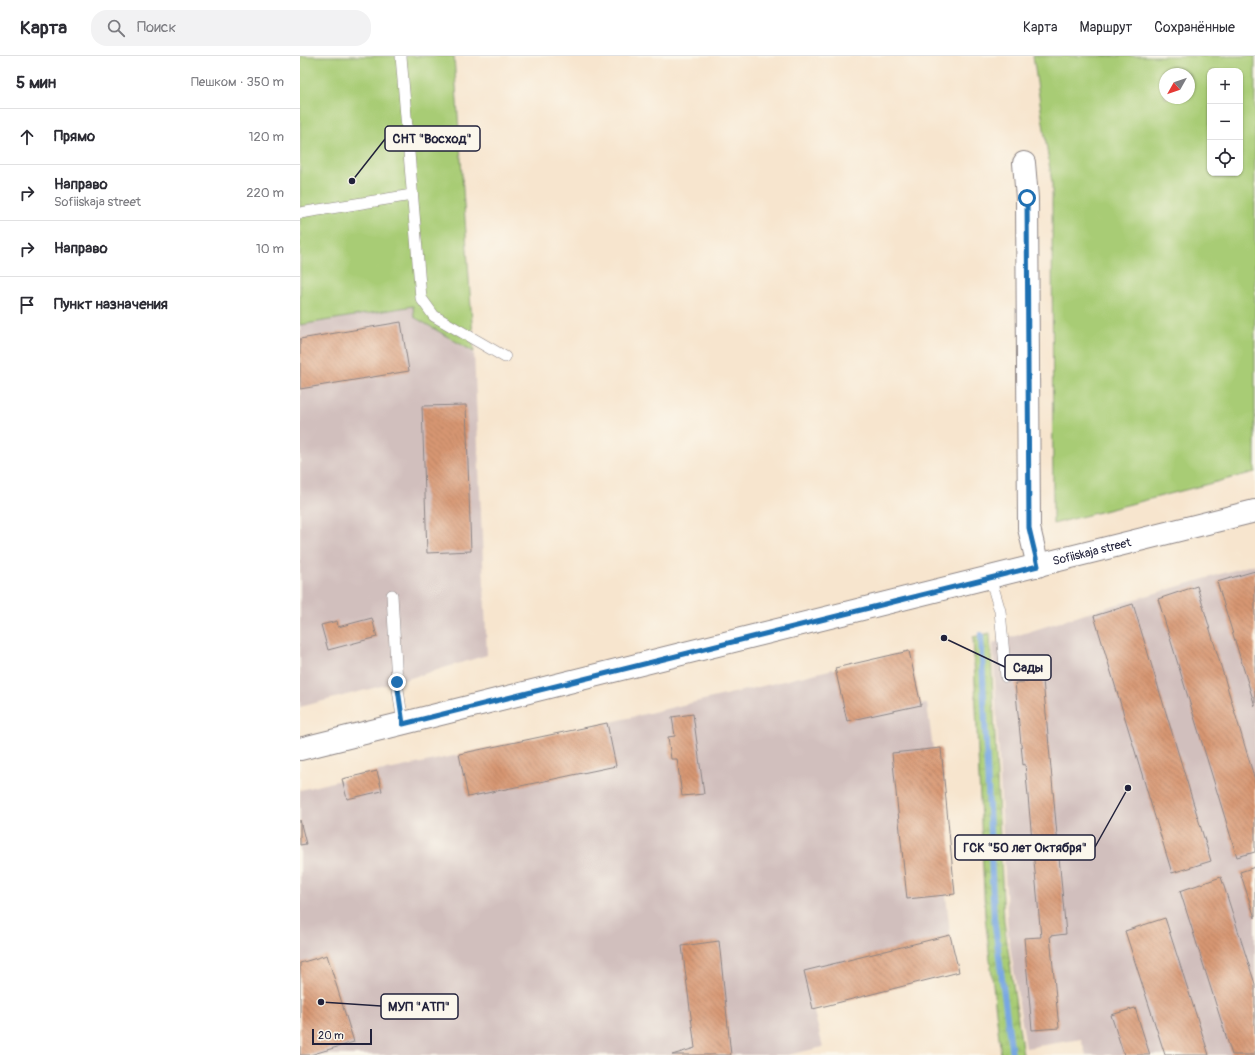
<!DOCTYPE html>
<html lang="ru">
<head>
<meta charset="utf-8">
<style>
	:root { --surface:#fff; --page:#f2f2f3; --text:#2b2b33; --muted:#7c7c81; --line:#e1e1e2 }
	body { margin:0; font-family:Pangolin,sans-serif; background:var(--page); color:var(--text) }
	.controls { position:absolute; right:12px; top:12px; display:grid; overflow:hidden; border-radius:8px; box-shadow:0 1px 3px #0004 }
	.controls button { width:36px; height:36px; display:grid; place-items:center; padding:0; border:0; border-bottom:1px solid var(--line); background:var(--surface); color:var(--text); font:20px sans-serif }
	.compass { position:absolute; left:859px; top:12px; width:36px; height:36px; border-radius:50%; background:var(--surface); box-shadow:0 1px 3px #0004; rotate:230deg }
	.scale { position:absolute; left:12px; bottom:10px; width:60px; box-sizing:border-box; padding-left:4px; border:2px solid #22223b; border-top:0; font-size:11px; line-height:14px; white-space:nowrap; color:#22223b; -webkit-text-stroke:3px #fbf7ec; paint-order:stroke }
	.stop { position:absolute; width:12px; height:12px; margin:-9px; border:3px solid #1f6fb2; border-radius:50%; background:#fff }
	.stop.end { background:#1f6fb2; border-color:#fff; box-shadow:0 1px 4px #0008 }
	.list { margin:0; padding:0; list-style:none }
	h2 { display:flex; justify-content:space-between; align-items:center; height:52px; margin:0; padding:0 16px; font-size:17px }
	h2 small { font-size:13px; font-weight:400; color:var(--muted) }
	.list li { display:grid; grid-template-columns:26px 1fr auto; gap:12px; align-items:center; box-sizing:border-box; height:56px; padding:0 16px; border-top:1px solid var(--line) }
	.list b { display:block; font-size:15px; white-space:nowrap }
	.list p { margin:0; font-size:13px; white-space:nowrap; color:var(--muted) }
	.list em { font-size:13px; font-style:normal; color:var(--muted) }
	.icon { flex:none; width:22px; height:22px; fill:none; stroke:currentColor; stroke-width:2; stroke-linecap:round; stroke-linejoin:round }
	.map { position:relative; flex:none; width:955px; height:999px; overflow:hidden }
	header { display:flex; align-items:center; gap:24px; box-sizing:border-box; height:56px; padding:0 20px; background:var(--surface); border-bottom:1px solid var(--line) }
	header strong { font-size:19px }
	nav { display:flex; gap:22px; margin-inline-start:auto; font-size:14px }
	.search { width:280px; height:36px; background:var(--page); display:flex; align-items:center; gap:10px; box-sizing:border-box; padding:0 14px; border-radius:16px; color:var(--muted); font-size:15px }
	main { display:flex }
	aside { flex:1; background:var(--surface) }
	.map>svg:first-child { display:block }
	.industrial { fill:#d1bfbd }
	.green { fill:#a8cc75; stroke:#657758; fill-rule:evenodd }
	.wetland { fill:url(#wetland-marsh); stroke:#657758 }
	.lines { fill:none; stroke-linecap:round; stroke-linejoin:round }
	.stream { stroke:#78a7e2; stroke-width:6 }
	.building { fill:url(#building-back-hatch) }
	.service-casing { stroke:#8c8484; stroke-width:12 }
	.minor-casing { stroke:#8c8484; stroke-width:24 }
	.secondary-casing { stroke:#8c8484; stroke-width:24 }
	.service { stroke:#fff; stroke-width:11 }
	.minor { stroke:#fff; stroke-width:22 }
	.secondary { stroke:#fff; stroke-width:22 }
	.route { stroke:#1f6fb2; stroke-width:5 }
	.labels { text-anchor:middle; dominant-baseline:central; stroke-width:3; stroke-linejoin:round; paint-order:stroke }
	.street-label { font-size:12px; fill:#22223b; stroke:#fbf7ec }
	.leader { fill:none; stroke:#22223b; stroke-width:1.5 }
	.callout-dot { fill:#22223b; stroke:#fbf7ec; stroke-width:1.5 }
	.callout { fill:#fbf7ec; stroke:#22223b; stroke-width:1.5 }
	.callout-label { font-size:13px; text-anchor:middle; font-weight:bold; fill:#22223b }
</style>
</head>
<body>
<header>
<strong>Карта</strong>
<div class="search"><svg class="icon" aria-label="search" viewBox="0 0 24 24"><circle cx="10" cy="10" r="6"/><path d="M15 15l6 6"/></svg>Поиск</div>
<nav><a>Карта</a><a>Маршрут</a><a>Сохранённые</a></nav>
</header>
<main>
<aside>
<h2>5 мин<small>Пешком · 350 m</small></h2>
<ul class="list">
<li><svg class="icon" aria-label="ahead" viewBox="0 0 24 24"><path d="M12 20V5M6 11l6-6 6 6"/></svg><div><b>Прямо</b></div><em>120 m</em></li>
<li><svg class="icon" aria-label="right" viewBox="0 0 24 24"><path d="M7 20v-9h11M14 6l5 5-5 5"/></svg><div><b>Направо</b><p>Sofiiskaja street</p></div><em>220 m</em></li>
<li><svg class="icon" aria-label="right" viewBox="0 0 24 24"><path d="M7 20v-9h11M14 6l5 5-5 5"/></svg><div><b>Направо</b></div><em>10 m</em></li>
<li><svg class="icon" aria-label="arrive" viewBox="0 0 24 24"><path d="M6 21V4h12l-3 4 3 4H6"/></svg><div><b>Пункт назначения</b></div></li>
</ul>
</aside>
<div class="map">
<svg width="955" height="999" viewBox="0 0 955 999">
	<defs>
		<pattern id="wetland-marsh" width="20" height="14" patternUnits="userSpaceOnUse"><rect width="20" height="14" fill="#a8cc75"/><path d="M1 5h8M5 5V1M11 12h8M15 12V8" fill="none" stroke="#90af66"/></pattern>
		<pattern id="building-back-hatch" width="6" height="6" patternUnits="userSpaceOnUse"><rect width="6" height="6" fill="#d79672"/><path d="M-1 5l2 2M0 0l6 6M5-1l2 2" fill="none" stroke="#ae7a5f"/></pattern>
	</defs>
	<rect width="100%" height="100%" fill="#fbf7ec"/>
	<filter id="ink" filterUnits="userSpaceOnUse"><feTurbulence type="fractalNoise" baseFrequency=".025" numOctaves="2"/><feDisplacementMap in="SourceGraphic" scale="8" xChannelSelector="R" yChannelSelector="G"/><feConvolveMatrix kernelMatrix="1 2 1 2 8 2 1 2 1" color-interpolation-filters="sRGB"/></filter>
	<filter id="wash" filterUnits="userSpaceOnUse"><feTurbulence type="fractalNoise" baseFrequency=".012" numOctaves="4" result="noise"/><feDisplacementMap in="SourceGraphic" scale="16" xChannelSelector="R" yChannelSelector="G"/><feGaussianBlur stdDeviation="0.9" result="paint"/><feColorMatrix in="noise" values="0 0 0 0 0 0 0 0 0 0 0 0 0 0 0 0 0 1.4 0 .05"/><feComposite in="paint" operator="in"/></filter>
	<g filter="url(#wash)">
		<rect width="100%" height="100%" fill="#f7e5ce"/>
		<path class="industrial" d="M 113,250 L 115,261 L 174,296 L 187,599 L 97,626 L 0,651 L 0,269 Z
			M 955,508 L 955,999 L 786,999 L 781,983 L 726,992 L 708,877 L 693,587 L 798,554 Z
			M 609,595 L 621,648 L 627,648 L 633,693 L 641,692 L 655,838 L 646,839 L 650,879 L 659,916 L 513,952 L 523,991 L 488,999 L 0,999 L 0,734 L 77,715 L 93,713 L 307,667 Z"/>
		<path class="green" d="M 0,0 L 154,0 L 174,296 L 114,261 L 113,250 L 0,269 Z
			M 733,0 L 955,0 L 955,416 L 753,468 L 752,127 ZM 910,15 L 940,15 L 940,117 L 910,117 ZM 865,18 L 889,18 L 889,42 L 865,42 Z"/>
		<path class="wetland" d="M 690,577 L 704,865 L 723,999 L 701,999 L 685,860 L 673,581 Z"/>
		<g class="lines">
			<path class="stream" d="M 681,579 L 694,862 L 712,999"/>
		</g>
		<g id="blocks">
			<path class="building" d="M 101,266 L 109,315 L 0,333 L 0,283 Z
				M 166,349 L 171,495 L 127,497 L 122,350 Z
				M 955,515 L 955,650 L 917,526 Z
				M 897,530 L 955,724 L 955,796 L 937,801 L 858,543 Z
				M 833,548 L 911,805 L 872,817 L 794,560 Z
				M 72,562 L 77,581 L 28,594 L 21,569 L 37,565 L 38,571 Z
				M 609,595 L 621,649 L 547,665 L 535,612 Z
				M 743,624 L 766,878 L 750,880 L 759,972 L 732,974 L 724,882 L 741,881 L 725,708 L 723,709 L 715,627 Z
				M 393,658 L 404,738 L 382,740 L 377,703 L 371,703 L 368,681 L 375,680 L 372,661 Z
				M 307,667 L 316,710 L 168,741 L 159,698 Z
				M 641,692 L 655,838 L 607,843 L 592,697 Z
				M 77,715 L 82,735 L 47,743 L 42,723 Z
				M 0,764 L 6,788 L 0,789 Z
				M 955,811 L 955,862 L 940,816 Z
				M 921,821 L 955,928 L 955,999 L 932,999 L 880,835 Z
				M 865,862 L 909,999 L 865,999 L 825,875 Z
				M 650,879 L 659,916 L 513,953 L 504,915 Z
				M 419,885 L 431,999 L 372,999 L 395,992 L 382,890 Z
				M 27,899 L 54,986 L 10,999 L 0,999 L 0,907 Z
				M 835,952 L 850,999 L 824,999 L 811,959 Z"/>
		</g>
	</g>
	<g filter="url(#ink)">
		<use href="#blocks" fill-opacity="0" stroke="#8c8484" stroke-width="1"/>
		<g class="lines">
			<defs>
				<path id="service" d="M 101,0 L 121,242 L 134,260 L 205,301
					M 0,157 L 112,139
					M 690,521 L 700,555 L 706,621
					M 92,539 L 97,626 L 103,668"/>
				<path id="minor" d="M 724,107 L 727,142 L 729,472 L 738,510"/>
				<g id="secondary">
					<path id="s1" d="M 0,693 L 955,455"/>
				</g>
			</defs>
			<use href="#service" class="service-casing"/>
			<use href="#minor" class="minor-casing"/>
			<use href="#secondary" class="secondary-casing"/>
			<use href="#service" class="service"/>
			<use href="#minor" class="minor"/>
			<use href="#secondary" class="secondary"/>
		</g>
	</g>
	<g class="lines" filter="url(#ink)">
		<path class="route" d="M 97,626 L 103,668 L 738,510 L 729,472 L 727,142"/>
	</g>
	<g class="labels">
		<g class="street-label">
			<text stroke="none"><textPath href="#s1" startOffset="816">Sofiiskaja street</textPath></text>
		</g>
	</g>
	<path class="leader" d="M52 125L85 83M644 582L705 611M828 732L795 791M21 946L81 950"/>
	<g class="callout-dot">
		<circle cx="52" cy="125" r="4"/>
		<circle cx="644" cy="582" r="4"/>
		<circle cx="828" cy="732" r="4"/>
		<circle cx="21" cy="946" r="4"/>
	</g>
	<g class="callout">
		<rect x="85" y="70" width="95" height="25" rx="4"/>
		<rect x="705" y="599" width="46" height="25" rx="4"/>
		<rect x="655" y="779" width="140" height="25" rx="4"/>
		<rect x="81" y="938" width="77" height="25" rx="4"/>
	</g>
	<g class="callout-label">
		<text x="132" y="87">СНТ "Восход"</text>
		<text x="728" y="616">Сады</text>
		<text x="725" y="796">ГСК "50 лет Октября"</text>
		<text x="119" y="955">МУП "АТП"</text>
	</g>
</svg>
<div class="controls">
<button>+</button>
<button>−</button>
<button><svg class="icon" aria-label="locate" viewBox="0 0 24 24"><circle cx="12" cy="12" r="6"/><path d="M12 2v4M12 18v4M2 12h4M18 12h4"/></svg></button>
</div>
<svg class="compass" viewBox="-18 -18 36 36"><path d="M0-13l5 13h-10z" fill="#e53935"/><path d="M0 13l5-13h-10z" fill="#7c7c81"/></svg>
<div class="scale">20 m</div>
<div class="stop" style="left:727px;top:142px"></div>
<div class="stop end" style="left:97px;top:626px"></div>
</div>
</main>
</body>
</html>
